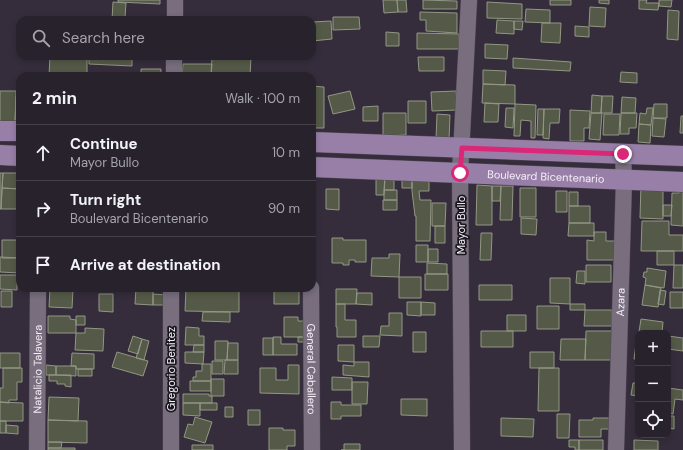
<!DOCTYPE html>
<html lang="en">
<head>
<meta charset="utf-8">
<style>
	:root { --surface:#28222d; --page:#342f39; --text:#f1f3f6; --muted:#a5a4aa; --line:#443f49 }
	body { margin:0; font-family:"DM Sans",sans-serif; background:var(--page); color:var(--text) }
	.controls { position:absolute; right:12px; bottom:12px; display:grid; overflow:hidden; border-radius:8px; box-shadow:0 2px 6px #0003 }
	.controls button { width:36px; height:36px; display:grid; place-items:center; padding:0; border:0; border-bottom:1px solid var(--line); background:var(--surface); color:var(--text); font:20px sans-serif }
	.stop { position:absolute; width:12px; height:12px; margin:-9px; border:3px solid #db2777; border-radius:50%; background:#fff }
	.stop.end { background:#db2777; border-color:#fff; box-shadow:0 1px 4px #0008 }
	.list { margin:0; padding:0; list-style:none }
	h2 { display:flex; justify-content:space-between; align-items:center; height:52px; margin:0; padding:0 16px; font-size:17px }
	h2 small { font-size:13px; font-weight:400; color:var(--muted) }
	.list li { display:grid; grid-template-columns:26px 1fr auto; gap:12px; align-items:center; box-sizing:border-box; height:56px; padding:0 16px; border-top:1px solid var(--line) }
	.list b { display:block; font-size:15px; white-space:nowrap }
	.list p { margin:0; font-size:13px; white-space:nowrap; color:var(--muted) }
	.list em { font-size:13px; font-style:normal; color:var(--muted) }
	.icon { flex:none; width:22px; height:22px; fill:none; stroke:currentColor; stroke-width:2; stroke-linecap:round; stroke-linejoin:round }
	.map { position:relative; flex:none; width:683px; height:450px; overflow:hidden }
	.search { position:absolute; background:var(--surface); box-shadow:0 2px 6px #0003; left:16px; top:16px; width:300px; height:44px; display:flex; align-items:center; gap:10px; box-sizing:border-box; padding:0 14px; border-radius:12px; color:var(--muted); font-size:15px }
	.panel { position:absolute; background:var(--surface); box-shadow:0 2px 6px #0003; left:16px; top:72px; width:300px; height:220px; border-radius:12px }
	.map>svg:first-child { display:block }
	.building { fill:#555a48; stroke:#929784 }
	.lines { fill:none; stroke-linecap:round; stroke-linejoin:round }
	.minor-casing { stroke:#514955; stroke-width:17 }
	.major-casing { stroke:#514955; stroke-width:21 }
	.minor { stroke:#786e7e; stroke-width:16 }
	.major { stroke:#987fa8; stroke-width:20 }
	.route { stroke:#db2777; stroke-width:5 }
	.labels { text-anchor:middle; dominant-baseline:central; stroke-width:3.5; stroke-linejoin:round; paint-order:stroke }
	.street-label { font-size:11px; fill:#f4eef8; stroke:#1b171e }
</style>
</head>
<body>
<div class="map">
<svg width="683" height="450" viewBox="0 0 683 450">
	<rect width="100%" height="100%" fill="#362d3c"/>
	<path class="building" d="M 118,0 L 160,0 L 160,4 L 118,2 Z
		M 383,0 L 397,0 L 398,12 L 384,13 Z
		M 397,0 L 406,0 L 407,12 L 398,12 Z
		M 423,0 L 457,1 L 457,9 L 423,9 Z
		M 550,0 L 571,0 L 571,5 L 550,5 Z
		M 599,0 L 609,0 L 609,4 L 599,3 Z
		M 639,0 L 647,0 L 646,3 L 659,3 L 658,10 L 639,9 Z
		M 659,0 L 672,0 L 671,7 L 659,6 Z
		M 113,2 L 126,3 L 125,17 L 143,17 L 142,20 L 112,20 Z
		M 487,2 L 522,4 L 522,19 L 487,18 Z
		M 590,7 L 606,8 L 605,27 L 589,26 Z
		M 526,9 L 550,10 L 550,23 L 525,22 Z
		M 668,10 L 679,11 L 678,40 L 667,39 Z
		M 420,12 L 457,13 L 457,33 L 426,31 L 426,20 L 420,20 Z
		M 333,17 L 359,17 L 360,29 L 333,30 Z
		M 497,20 L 514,21 L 514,34 L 496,33 Z
		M 331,21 L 332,39 L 312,41 L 312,22 Z
		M 514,21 L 523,21 L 522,30 L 514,29 Z
		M 542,23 L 561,23 L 560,43 L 541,42 Z
		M 575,26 L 589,27 L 589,37 L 575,36 Z
		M 386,32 L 399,33 L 399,46 L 386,46 Z
		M 417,33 L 459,34 L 459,49 L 417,49 Z
		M 485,44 L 508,45 L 507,59 L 485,58 Z
		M 50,56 L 87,56 L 87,76 L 49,76 Z
		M 89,56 L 132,56 L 132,66 L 89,64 Z
		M 212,56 L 251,57 L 250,76 L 211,76 Z
		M 418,57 L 444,57 L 444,71 L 419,71 Z
		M 513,58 L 571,62 L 570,71 L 513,68 Z
		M 183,64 L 212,64 L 211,76 L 182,76 Z
		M 141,69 L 161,69 L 161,76 L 141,76 Z
		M 483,70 L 506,71 L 505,85 L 483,84 Z
		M 621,72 L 637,73 L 637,83 L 620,82 Z
		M 483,84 L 515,85 L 515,104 L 482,103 Z
		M 312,86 L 324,87 L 324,128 L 312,128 Z
		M 0,91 L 16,91 L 15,127 L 0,127 Z
		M 350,91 L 355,109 L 333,114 L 328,96 Z
		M 456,91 L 457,110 L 432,111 L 431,92 Z
		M 592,95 L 602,96 L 601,113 L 591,113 Z
		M 16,96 L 20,97 L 20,121 L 15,120 Z
		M 602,96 L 613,96 L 612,113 L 601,113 Z
		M 622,97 L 636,98 L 635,113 L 621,113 Z
		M 408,101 L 426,101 L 426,123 L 408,123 Z
		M 485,103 L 499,104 L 498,122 L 484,122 Z
		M 515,104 L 536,105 L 535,138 L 531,138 L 531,121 L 521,120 L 520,136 L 514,136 Z
		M 654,104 L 667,104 L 667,118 L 653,118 Z
		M 378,106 L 378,121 L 363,121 L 363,107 Z
		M 506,108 L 514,108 L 513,128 L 505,127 Z
		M 647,108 L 653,108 L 651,125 L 639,124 L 640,113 L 646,114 Z
		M 538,109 L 544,109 L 543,135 L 537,135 Z
		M 544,109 L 560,109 L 559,123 L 550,123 L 549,139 L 543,138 Z
		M 570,110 L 590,111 L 589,128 L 584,128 L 584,141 L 570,141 Z
		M 383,113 L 406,113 L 406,135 L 383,136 Z
		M 591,113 L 602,113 L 600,140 L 589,139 Z
		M 621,113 L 637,113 L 636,128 L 629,128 L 629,134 L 620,134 Z
		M 437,114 L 450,115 L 449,140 L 436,139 Z
		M 604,114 L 620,114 L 619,135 L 603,135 Z
		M 681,116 L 683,116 L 683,133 L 680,133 Z
		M 653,118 L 666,119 L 664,137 L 652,136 Z
		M 639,124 L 651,125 L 650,143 L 638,142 Z
		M 0,173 L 3,173 L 1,209 L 0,209 Z
		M 3,173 L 20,173 L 20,189 L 2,188 Z
		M 376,177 L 385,177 L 384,195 L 376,195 Z
		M 385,177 L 394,177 L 394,190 L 384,190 Z
		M 402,177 L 412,177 L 412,188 L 402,188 Z
		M 412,177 L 429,177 L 429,191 L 419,191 L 420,200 L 431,200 L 430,241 L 416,241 L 416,216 L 415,216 L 412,191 Z
		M 641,184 L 663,184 L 663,219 L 640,218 Z
		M 477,185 L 492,186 L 492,225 L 476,225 Z
		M 492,186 L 501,186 L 500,201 L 492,201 Z
		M 501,186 L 513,186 L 512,220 L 500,220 Z
		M 680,186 L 683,186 L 683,226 L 671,225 L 672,193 L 679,193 Z
		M 2,188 L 20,189 L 20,209 L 1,209 Z
		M 520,188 L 536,188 L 536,217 L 520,217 Z
		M 326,189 L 339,189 L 339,210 L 326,209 Z
		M 384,190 L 397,190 L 397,200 L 384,200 Z
		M 556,191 L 567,191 L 567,212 L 556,212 Z
		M 569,192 L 578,192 L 578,206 L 569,206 Z
		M 383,200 L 397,200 L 397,210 L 383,210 Z
		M 432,203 L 446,203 L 445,226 L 432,226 Z
		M 663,205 L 672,205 L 671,216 L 663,216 Z
		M 569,206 L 590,206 L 590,223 L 569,223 Z
		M 521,218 L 537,219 L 536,235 L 521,234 Z
		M 642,221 L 669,221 L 669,235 L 683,235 L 683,251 L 641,251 Z
		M 569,223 L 594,223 L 594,236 L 568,236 Z
		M 435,226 L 445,226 L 445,243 L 435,243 Z
		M 594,232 L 606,232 L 606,241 L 616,241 L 616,260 L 587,260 L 587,240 L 594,241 Z
		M 481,233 L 492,233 L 491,260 L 480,260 Z
		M 332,238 L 343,238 L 343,240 L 366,240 L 366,262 L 355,262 L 355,260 L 349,260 L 349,265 L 343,265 L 343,263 L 332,263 Z
		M 2,240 L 20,240 L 20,258 L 2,258 Z
		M 416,245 L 428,245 L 428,262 L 416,262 Z
		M 428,249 L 438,249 L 438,262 L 428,262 Z
		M 657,251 L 674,251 L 674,265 L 657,265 Z
		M 389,254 L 400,254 L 399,277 L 371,276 L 372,258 L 389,258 Z
		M 0,257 L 20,258 L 20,273 L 0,272 Z
		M 427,263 L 447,264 L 447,274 L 427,274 Z
		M 586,265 L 611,265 L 611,282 L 586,282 Z
		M 674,265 L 683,265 L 683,288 L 673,288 Z
		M 647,268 L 666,271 L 664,288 L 645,285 L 646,278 L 643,277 L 644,272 L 647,272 Z
		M 577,271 L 585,271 L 585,284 L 576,283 Z
		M 425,274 L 448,274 L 448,290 L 425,290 Z
		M 0,275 L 17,275 L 17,290 L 0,289 Z
		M 399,277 L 421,277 L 421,298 L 399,298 Z
		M 550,278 L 570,278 L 570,304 L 550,303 Z
		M 479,285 L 512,285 L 512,300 L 479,300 Z
		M 645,285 L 661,288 L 658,307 L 642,305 Z
		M 136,288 L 153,288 L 153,305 L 135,304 Z
		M 186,288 L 239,288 L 239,312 L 185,311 Z
		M 50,289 L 73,290 L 72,308 L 49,307 Z
		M 274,289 L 299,290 L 299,304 L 274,304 Z
		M 336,289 L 357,289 L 356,304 L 336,304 Z
		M 660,290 L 666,291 L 664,305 L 658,304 Z
		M 1,291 L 12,291 L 12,307 L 1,307 Z
		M 670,292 L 683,292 L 683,308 L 670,308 Z
		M 357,293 L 372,293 L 372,305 L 356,304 Z
		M 99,294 L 113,294 L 113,312 L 99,311 Z
		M 153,294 L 167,295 L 166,305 L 153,305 Z
		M 407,302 L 421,302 L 421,316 L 407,315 Z
		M 421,302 L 435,303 L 435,315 L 421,315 Z
		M 336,304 L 345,304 L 345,320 L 356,320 L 356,337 L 337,337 L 337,327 L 336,327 Z
		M 570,304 L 585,304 L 585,310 L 570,310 Z
		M 537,306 L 559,306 L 559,329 L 537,329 Z
		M 585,310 L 612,310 L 612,326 L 584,326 Z
		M 203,312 L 230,312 L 230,322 L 202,321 Z
		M 389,313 L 402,313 L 402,336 L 380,335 L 381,326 L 389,326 Z
		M 507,315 L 526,315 L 526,331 L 507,331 Z
		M 48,316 L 70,316 L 70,319 L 76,320 L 76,333 L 48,333 Z
		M 76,316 L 85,316 L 85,325 L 76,325 Z
		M 284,317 L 298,317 L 298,321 L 307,321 L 307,337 L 284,337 Z
		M 641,319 L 663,322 L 662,333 L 639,332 Z
		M 186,327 L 199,328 L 199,336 L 204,336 L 204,345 L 185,345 Z
		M 85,328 L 104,329 L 103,351 L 75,350 L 76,333 L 85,333 Z
		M 481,331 L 513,331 L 513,347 L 481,347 Z
		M 586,331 L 614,331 L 613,360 L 585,360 Z
		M 413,332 L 426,332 L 426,352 L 413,352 Z
		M 133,336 L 142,339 L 138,354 L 128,351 Z
		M 363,336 L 380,336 L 379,347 L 363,347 Z
		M 668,336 L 683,338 L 683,351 L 668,349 Z
		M 273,337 L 281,337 L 281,344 L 297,344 L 297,355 L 273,355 Z
		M 298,337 L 310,337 L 310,342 L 298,342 Z
		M 263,338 L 273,338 L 273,355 L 263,355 Z
		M 142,339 L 149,341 L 144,360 L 136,358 Z
		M 561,339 L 586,339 L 585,360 L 560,360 Z
		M 215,341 L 228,341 L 227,360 L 215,360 Z
		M 228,343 L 238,343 L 238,360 L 227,360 Z
		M 636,344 L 638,344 L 638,359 L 634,359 Z
		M 194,345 L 204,345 L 204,352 L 193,352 Z
		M 338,345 L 354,345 L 354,362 L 338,361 Z
		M 117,352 L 148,361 L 143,376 L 112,367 Z
		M 185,352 L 204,352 L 203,364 L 185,363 Z
		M 530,352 L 554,352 L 554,368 L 530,368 Z
		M 0,353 L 20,353 L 20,368 L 0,368 Z
		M 72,353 L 94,354 L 94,369 L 76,369 L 76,366 L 71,366 Z
		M 225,360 L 238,360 L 238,374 L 224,374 Z
		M 212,361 L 223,361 L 223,374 L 212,374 Z
		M 354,362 L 369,362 L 369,377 L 343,375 L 343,365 L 354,366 Z
		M 202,364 L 211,364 L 211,381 L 193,381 L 193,377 L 196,377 L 196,371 L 202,371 Z
		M 46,365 L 56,366 L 56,375 L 46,375 Z
		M 288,365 L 299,365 L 299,394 L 260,393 L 260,368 L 276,368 L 276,380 L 288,380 Z
		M 56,366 L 76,366 L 76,376 L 56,375 Z
		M 3,368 L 22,368 L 22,382 L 17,382 L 17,400 L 9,400 L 9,403 L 0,402 L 0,388 L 3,388 Z
		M 539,368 L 559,368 L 559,411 L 538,411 Z
		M 78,369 L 92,369 L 92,376 L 78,376 Z
		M 49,375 L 71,375 L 71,387 L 65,386 L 65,384 L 57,384 L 57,381 L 49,381 Z
		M 332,377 L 352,378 L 352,390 L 332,390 Z
		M 211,379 L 224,379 L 224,396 L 211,396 Z
		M 190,381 L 211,381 L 211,391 L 190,391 Z
		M 352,382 L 368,382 L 367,404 L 352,404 Z
		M 633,383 L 638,383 L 638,396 L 631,395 Z
		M 668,388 L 683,390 L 683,400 L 675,399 L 673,414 L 668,413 Z
		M 183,394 L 209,394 L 209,396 L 212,396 L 212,403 L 183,403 Z
		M 49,397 L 79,398 L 78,421 L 48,420 Z
		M 401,399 L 427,399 L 427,416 L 401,415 Z
		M 0,402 L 23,403 L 23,421 L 0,421 Z
		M 331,402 L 341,402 L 341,405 L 361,405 L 361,416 L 341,416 L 341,419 L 331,419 Z
		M 183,403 L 200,403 L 200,416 L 183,415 Z
		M 200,403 L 217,403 L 217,410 L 200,410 Z
		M 225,407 L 233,407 L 233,417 L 225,417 Z
		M 248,410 L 260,410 L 260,425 L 248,425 Z
		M 557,414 L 570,414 L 569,438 L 557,438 Z
		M 668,416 L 674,416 L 674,429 L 668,428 Z
		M 195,417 L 212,422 L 205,443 L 184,437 L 188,424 L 193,425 Z
		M 501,418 L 534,419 L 533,437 L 501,436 Z
		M 593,418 L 610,418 L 610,429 L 601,429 L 601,437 L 579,437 L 579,420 L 593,420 Z
		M 48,420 L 87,421 L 87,443 L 48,442 Z
		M 0,421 L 6,421 L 6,433 L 0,433 Z
		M 6,425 L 18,426 L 18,434 L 6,433 Z
		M 269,428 L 283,428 L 283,430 L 295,430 L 295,446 L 287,446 L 287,450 L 269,450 Z
		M 569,440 L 579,440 L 579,450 L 575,450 L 575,447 L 569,447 Z
		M 579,440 L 603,440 L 603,450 L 579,450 Z
		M 634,440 L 658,441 L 658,450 L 634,450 Z
		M 48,442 L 62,442 L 61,448 L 48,448 Z
		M 344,444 L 360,444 L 360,450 L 341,450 L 344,450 Z
		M 192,445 L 213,445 L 213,450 L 192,450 Z
		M 48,448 L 75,448 L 75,450 L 48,450 Z"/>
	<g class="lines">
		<defs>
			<g id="minor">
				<path d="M 175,20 L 175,0"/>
				<path d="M 174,76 L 174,56"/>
				<path d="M 171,288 L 171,450"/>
				<path id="s1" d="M 311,288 L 312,450"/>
				<path id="s2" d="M 37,450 L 38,288"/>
				<path d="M 462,450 L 460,173 L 469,0"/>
				<path id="s3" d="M 616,450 L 624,180 L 623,154"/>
			</g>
			<g id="major">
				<path d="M 0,131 L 20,131"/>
				<path d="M 312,142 L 683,156"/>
				<path d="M 0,155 L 20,156"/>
				<path id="s4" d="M 312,167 L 683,182"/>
			</g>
		</defs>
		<use href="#minor" class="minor-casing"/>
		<use href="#major" class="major-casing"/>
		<use href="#minor" class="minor"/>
		<use href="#major" class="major"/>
	</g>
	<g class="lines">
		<path class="route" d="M 460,173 L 462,148 L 623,154"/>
	</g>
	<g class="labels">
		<g class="street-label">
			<text stroke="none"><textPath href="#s4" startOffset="234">Boulevard Bicentenario</textPath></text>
			<text transform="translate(461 225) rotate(-90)">Mayor Bullo</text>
			<text stroke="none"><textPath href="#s3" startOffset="148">Azara</textPath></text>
			<text stroke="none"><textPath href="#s2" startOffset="81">Natalicio Talavera</textPath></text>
			<text transform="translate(171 369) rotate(-90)">Gregorio Benitez</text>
			<text stroke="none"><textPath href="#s1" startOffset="81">General Caballero</textPath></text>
		</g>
	</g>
</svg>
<div class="controls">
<button>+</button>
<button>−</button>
<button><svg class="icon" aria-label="locate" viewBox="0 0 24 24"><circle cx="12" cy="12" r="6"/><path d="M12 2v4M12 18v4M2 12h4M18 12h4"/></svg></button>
</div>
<div class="stop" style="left:460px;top:173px"></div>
<div class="stop end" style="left:623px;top:154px"></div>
<div class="search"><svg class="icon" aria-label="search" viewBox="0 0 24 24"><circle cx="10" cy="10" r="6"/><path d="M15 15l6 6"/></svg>Search here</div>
<section class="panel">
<h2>2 min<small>Walk · 100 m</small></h2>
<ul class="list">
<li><svg class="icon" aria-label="ahead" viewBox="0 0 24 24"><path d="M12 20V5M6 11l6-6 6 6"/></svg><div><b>Continue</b><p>Mayor Bullo</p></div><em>10 m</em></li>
<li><svg class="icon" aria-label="right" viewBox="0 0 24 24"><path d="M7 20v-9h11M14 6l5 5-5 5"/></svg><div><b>Turn right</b><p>Boulevard Bicentenario</p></div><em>90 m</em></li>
<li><svg class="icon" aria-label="arrive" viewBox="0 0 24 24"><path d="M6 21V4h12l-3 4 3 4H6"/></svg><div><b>Arrive at destination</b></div></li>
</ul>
</section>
</div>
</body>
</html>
